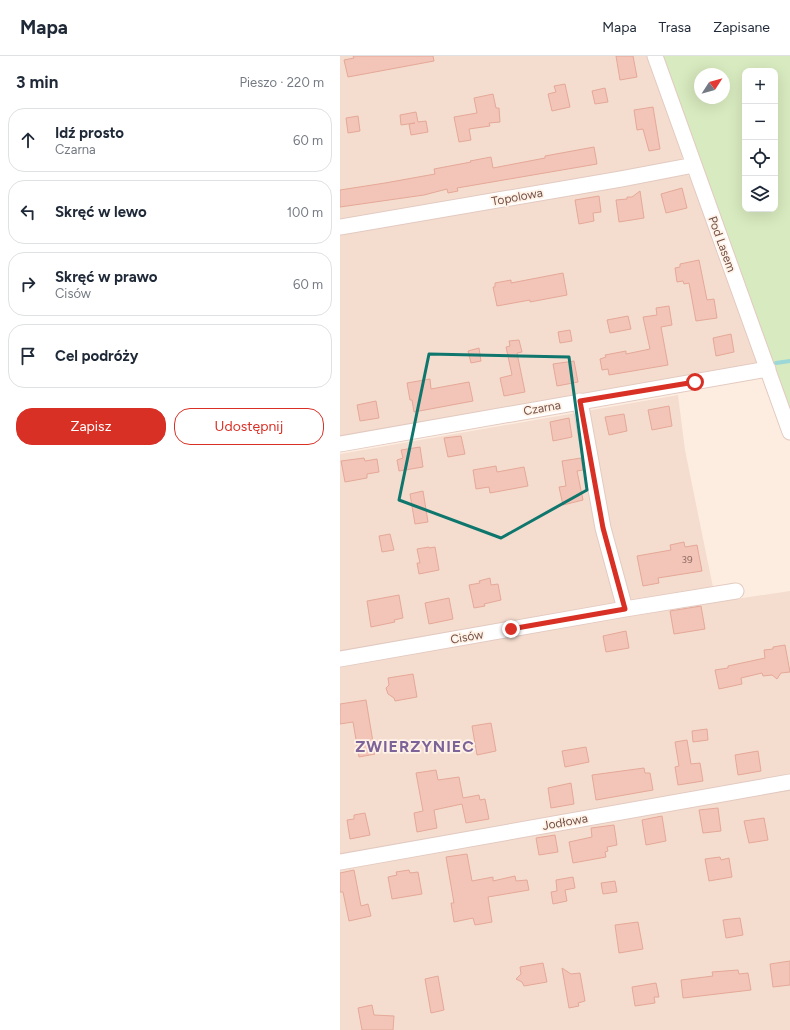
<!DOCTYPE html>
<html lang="pl">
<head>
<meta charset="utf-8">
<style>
	:root { --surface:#fff; --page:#f6f6f7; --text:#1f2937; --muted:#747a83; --line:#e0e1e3; --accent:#d93025 }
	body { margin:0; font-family:Figtree,sans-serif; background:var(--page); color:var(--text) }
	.controls { position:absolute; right:12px; top:12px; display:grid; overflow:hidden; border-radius:8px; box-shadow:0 4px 16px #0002 }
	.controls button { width:36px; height:36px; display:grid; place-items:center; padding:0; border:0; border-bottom:1px solid var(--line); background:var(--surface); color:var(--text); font:20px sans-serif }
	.compass { position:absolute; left:354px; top:12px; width:36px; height:36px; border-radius:50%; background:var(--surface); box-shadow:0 4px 16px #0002; rotate:54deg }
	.stop { position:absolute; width:12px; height:12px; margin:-9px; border:3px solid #d93025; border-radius:50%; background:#fff }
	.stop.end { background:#d93025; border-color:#fff; box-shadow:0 1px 4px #0008 }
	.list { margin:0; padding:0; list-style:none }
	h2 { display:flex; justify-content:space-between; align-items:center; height:52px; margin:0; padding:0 16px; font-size:17px }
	h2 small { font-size:13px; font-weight:400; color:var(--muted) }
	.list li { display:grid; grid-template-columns:26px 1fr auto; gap:12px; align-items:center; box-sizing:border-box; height:64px; margin:0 8px 8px; padding:0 8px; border:1px solid var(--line); border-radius:16px }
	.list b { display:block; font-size:15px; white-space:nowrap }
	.list p { margin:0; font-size:13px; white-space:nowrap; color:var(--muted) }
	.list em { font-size:13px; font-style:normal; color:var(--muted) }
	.actions { display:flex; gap:8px; padding:12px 16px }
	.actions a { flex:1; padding:9px 0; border:1px solid var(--accent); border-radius:16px; text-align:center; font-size:14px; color:var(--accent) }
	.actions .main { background:var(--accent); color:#fff }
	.icon { flex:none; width:22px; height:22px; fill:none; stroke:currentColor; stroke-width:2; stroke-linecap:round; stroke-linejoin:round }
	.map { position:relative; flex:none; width:450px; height:974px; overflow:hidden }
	header { display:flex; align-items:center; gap:24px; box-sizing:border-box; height:56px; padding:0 20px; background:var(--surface); border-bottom:1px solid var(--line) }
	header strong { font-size:19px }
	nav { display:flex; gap:22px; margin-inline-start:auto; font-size:14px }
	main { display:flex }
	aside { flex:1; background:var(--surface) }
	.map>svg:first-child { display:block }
	.residential { fill:#f4ddcf }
	.green { fill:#d8eabf; fill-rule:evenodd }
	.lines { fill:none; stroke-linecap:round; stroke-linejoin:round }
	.stream { stroke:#9bd8d7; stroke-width:4 }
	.building { fill:#f2c5b8; stroke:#e5a898 }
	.street-casing { stroke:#e3cac0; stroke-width:17 }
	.street { stroke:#fff; stroke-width:15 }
	.route { stroke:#d93025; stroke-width:5 }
	.marked { fill:none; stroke:#0f766e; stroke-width:3; stroke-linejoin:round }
	.labels { text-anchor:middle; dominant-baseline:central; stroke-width:3.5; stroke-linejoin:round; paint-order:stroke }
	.number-label { font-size:10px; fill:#946d63 }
	.street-label { font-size:12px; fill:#745047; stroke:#fff2e7 }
	.district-label { font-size:16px; font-weight:bold; letter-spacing:1px; fill:#7d6398; stroke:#fff2e7 }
</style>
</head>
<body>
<header>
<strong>Mapa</strong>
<nav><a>Mapa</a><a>Trasa</a><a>Zapisane</a></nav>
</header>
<main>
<aside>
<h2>3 min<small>Pieszo · 220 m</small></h2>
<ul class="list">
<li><svg class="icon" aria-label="ahead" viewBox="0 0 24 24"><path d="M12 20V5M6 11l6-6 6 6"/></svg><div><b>Idź prosto</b><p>Czarna</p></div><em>60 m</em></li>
<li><svg class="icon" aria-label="left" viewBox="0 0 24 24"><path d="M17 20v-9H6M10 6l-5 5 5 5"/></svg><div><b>Skręć w lewo</b></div><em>100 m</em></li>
<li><svg class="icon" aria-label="right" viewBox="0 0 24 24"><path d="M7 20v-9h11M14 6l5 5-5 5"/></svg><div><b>Skręć w prawo</b><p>Cisów</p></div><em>60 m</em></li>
<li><svg class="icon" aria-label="arrive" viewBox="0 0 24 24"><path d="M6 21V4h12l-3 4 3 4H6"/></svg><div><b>Cel podróży</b></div></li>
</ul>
<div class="actions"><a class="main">Zapisz</a><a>Udostępnij</a></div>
</aside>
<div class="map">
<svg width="450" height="974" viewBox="0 0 450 974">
	<rect width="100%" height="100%" fill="#fdede1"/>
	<path class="residential" d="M 0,0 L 310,0 L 344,98 L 339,108 L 0,167 Z
		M 346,118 L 352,122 L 419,304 L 413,310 L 0,383 L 0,178 Z
		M 338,339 L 345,394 L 376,546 L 450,535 L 450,974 L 0,974 L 0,398 Z"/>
	<path class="green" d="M 321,0 L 450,0 L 450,353 ZM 405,15 L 435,15 L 435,153 L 405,153 ZM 360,18 L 384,18 L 384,42 L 360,42 Z"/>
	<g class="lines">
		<path class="stream" d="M 436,307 L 450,305"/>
	</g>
	<path class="building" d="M 13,0 L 93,0 L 94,5 L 8,21 L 4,4 L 14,2 Z
		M 276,0 L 293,0 L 297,21 L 280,24 Z
		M 225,28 L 230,51 L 212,55 L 208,38 L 216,36 L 214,30 Z
		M 265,32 L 268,46 L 255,48 L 252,35 Z
		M 153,38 L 156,52 L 159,52 L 160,66 L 149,67 L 150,70 L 129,73 L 131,84 L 119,86 L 114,61 L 137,57 L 134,42 Z
		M 313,51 L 320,93 L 309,95 L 303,73 L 297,74 L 294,54 Z
		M 76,56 L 78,66 L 86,65 L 88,76 L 71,79 L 69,68 L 75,67 L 61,69 L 60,59 Z
		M 18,60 L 20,75 L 8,77 L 6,62 Z
		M 254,91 L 257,108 L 117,132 L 118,135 L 108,137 L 107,133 L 84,139 L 0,151 L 0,134 L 45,127 L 95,118 L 94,113 L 131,106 L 130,105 L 151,101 L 153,112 L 205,102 L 205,100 Z
		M 342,132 L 347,152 L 326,157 L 321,138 Z
		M 300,135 L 304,162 L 279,166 L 276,144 L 287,143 L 287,141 L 292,141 Z
		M 259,140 L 261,156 L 253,157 L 254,165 L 239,168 L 235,144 Z
		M 359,204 L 367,244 L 374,243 L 377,262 L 356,265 L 349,227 L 344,228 L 343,225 L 337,226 L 335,212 L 340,211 L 340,208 Z
		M 223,217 L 227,239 L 190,246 L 190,244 L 157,250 L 153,231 L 155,231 L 155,227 L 171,224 L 171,227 Z
		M 329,250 L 332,269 L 321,271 L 328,309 L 269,319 L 268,313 L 262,314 L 260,303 L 266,301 L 265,299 L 286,295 L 286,298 L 310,293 L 303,261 L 317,259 L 316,252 Z
		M 288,260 L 291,273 L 270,277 L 267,264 Z
		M 230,274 L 232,285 L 220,287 L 218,276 Z
		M 391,278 L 394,296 L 376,300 L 373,282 Z
		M 179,284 L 182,296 L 177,297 L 185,336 L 164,340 L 160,322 L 172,319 L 166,291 L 170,290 L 169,285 Z
		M 139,292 L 141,305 L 131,307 L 128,295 Z
		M 234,305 L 238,326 L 217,330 L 213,308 Z
		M 90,323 L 91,333 L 129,326 L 133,345 L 74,356 L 72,344 L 70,344 L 67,327 Z
		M 36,345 L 39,362 L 20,365 L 17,349 Z
		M 329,350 L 332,370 L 312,374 L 308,354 Z
		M 284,358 L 287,375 L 269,379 L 265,361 Z
		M 229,362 L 232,381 L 213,385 L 210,366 Z
		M 121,380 L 125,398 L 108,401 L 104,382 Z
		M 80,391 L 83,411 L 59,415 L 57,404 L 63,402 L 61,394 Z
		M 24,402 L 25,405 L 37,403 L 39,416 L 27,418 L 27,422 L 5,426 L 1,405 Z
		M 241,402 L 243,414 L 237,415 L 243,444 L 223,449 L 219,431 L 226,430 L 222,405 Z
		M 156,410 L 157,416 L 184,411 L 188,430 L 150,437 L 149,431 L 136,433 L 133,414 Z
		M 83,435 L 88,466 L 75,468 L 70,438 Z
		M 50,478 L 54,494 L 42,496 L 39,480 Z
		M 344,486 L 345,491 L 357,489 L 362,515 L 318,522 L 319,527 L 303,530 L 297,500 L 331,494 L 330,489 Z
		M 89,491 L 89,492 L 95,491 L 99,514 L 79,518 L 77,507 L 80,507 L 77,493 Z
		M 150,522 L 151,529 L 158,528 L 161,544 L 144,548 L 145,550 L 134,552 L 129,529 L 140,527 L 139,525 Z
		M 59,539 L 63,562 L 54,564 L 55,566 L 31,571 L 27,545 Z
		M 109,542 L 113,563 L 89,568 L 85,547 Z
		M 361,550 L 365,573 L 334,578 L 330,555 Z
		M 286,575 L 289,592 L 266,596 L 263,580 Z
		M 445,589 L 450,616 L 441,617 L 437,623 L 432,619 L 423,620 L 422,617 L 401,622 L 402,628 L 379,633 L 375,614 L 388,612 L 388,610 L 425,602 L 424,594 L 433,593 L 433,591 Z
		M 73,618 L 77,641 L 55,645 L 54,642 L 48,638 L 46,632 L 49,629 L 48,622 Z
		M 26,644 L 35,698 L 19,701 L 13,666 L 0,668 L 0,648 Z
		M 151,667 L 156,695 L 137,699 L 132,670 Z
		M 367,673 L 368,684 L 353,686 L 352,675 Z
		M 347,684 L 351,708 L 360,707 L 363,725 L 338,729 L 335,711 L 339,710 L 335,686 Z
		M 246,691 L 249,706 L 225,711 L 222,695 Z
		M 418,695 L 421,715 L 398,719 L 395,699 Z
		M 304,712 L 305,717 L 310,717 L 313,734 L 256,744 L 252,719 Z
		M 96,714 L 98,724 L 119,721 L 123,742 L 139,739 L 140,744 L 145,743 L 149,763 L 126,767 L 122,748 L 94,754 L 97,772 L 77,776 L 74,757 L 83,755 L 76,717 Z
		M 231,727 L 234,748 L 211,752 L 208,732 Z
		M 378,752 L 381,775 L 363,777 L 359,754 Z
		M 25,757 L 30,779 L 10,783 L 7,764 L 14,763 L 14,759 Z
		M 322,760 L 326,785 L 306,789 L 302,764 Z
		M 424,762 L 428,784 L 409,787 L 404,765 Z
		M 274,769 L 277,789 L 267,791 L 268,795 L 265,796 L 266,801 L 233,807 L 229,786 L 252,781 L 251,772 Z
		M 215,779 L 218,796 L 199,799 L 196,782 Z
		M 127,798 L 132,825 L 153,821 L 153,825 L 175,820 L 176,825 L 187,824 L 189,834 L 148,841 L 152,866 L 135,869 L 133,862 L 114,866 L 111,847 L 114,847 L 106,801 Z
		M 380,801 L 381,804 L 389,802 L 392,821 L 369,825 L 365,803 Z
		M 14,814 L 21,850 L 28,848 L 31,860 L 9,865 L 3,836 L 0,836 L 0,817 Z
		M 69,814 L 70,817 L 78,816 L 82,838 L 52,843 L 48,821 L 57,819 L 56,816 Z
		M 233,821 L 235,832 L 225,834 L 227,845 L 213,848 L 211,836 L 217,835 L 216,824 Z
		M 275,825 L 277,836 L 263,838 L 261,827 Z
		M 400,862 L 403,879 L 386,882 L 383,864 Z
		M 298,866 L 303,893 L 279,897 L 275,869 Z
		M 450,905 L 450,929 L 433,931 L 430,908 Z
		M 203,907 L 207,926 L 184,930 L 182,926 L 176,923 L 181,918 L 180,911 Z
		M 222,912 L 231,918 L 240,917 L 245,945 L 238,947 L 239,950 L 229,952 Z
		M 398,914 L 399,918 L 408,917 L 411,934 L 343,942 L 341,924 L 373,920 L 372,916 Z
		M 98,920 L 104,954 L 91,957 L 85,923 Z
		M 316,927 L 319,941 L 314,941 L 315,947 L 295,950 L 292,931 Z
		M 32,949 L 34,959 L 54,960 L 53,974 L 22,974 L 18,952 Z"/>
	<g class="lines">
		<defs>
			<path id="street" d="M 315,0 L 450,376
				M 0,171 L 281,123 L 354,109
				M 240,345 L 263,472 L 285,553
				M 0,388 L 428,313
				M 0,603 L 285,553 L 396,535
				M 0,806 L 450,726"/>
		</defs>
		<use href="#street" class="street-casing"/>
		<use href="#street" class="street"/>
	</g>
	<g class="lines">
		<path class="route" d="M 171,573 L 285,553 L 263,472 L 240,345 L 355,326"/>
	</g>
	<path class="marked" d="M 89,298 L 229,301 L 247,434 L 161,482 L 59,444 Z"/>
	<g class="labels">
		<g class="number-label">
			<text x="347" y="503">39</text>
		</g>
		<g class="street-label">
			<text transform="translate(177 141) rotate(-10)">Topolowa</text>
			<text transform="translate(382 188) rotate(70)">Pod Lasem</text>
			<text transform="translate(202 352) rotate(-10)">Czarna</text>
			<text transform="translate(127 581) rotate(-10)">Cisów</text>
			<text transform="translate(225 766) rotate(-10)">Jodłowa</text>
		</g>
		<g class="district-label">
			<text x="75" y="690">ZWIERZYNIEC</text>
		</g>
	</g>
</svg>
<div class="controls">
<button>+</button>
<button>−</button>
<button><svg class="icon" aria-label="locate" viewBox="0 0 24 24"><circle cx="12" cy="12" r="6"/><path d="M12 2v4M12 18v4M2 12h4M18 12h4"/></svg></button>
<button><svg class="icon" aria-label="layers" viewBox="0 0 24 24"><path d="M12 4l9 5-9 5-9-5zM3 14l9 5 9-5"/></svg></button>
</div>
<svg class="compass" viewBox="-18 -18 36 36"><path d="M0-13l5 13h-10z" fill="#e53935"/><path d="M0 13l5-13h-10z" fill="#747a83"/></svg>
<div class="stop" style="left:355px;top:326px"></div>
<div class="stop end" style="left:171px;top:573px"></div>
</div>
</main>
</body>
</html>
